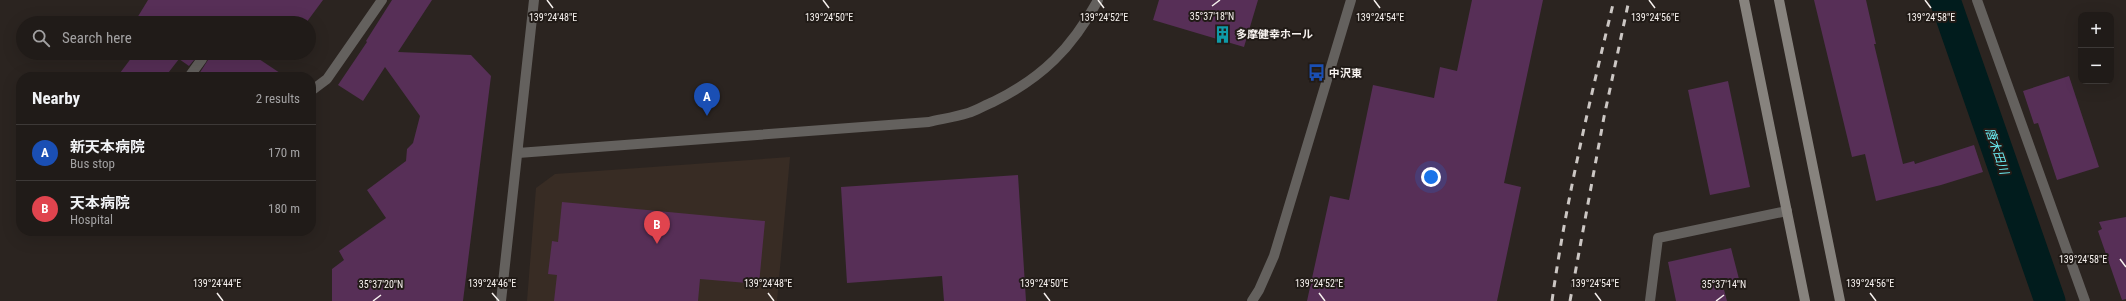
<!DOCTYPE html>
<html lang="en">
<head>
<meta charset="utf-8">
<style>
	:root { --surface:#201b18; --page:#2d2825; --text:#f1f3f6; --muted:#a2a1a2; --line:#3d3937; --accent:#d9b334 }
	body { margin:0; font-family:"Roboto Condensed","Noto Sans JP",sans-serif; background:var(--page); color:var(--text) }
	.controls { position:absolute; right:12px; top:12px; display:grid; overflow:hidden; border-radius:8px; box-shadow:0 4px 16px #0002 }
	.controls button { width:36px; height:36px; display:grid; place-items:center; padding:0; border:0; border-bottom:1px solid var(--line); background:var(--surface); color:var(--text); font:20px sans-serif }
	.you { position:absolute; left:1431px; top:177px; width:14px; height:14px; margin:-10px; border:3px solid #fff; border-radius:50%; background:#1a73e8; box-shadow:0 0 0 6px #1a73e833 }
	.badge { display:grid; place-items:center; width:26px; height:26px; border-radius:50%; background:var(--accent); color:#fff; font-size:13px; font-weight:700 }
	.pin { position:absolute; translate:-50% -33px; filter:drop-shadow(0 1px 2px #0008) }
	.pin::after { content:''; position:absolute; top:21px; width:14px; height:12px; background:inherit; clip-path:polygon(0 0,100% 0,50% 100%) }
	.list { margin:0; padding:0; list-style:none }
	h2 { display:flex; justify-content:space-between; align-items:center; height:52px; margin:0; padding:0 16px; font-size:17px }
	h2 small { font-size:13px; font-weight:400; color:var(--muted) }
	.list li { display:grid; grid-template-columns:26px 1fr auto; gap:12px; align-items:center; box-sizing:border-box; height:56px; padding:0 16px; border-top:1px solid var(--line) }
	.list b { display:block; font-size:15px; white-space:nowrap }
	.list p { margin:0; font-size:13px; white-space:nowrap; color:var(--muted) }
	.list em { font-size:13px; font-style:normal; color:var(--muted) }
	.icon { flex:none; width:22px; height:22px; fill:none; stroke:currentColor; stroke-width:2; stroke-linecap:round; stroke-linejoin:round }
	.map { position:relative; flex:none; width:2126px; height:301px; overflow:hidden }
	.search { position:absolute; background:var(--surface); box-shadow:0 4px 16px #0002; left:16px; top:16px; width:300px; height:44px; display:flex; align-items:center; gap:10px; box-sizing:border-box; padding:0 14px; border-radius:22px; color:var(--muted); font-size:15px }
	.panel { position:absolute; background:var(--surface); box-shadow:0 4px 16px #0002; left:16px; top:72px; width:300px; height:164px; border-radius:16px }
	.map>svg:first-child { display:block }
	.built { fill:#382c24 }
	.lines { fill:none; stroke-linecap:round; stroke-linejoin:round }
	.canal { stroke:#011c1d; stroke-width:31 }
	.building { fill:#572f57 }
	.minor { stroke:#64615e; stroke-width:10 }
	.tertiary { stroke:#64615e; stroke-width:10 }
	.secondary { stroke:#87837e; stroke-width:10 }
	.rail { stroke:#ccc7c4; stroke-width:3; stroke-dasharray:7 7; stroke-linecap:butt }
	.ticks { fill:none; stroke:#f6f1ee; stroke-width:1.5 }
	.labels { text-anchor:middle; dominant-baseline:central; stroke-width:4; stroke-linejoin:round; paint-order:stroke }
	.poi-label { font-size:11px; font-weight:bold; fill:#f6f1ee; stroke:#211b17; text-anchor:start }
	.water-label { font-size:12px; font-style:italic; fill:#6becf2; stroke:#211b17 }
	.ticks-label { font-size:10px; text-anchor:middle; fill:#f6f1ee; stroke:#211b17; stroke-width:4; stroke-linejoin:round; paint-order:stroke }
</style>
</head>
<body>
<div class="map">
<svg width="2126" height="301" viewBox="0 0 2126 301">
	<rect width="100%" height="100%" fill="#2b2420"/>
	<path class="built" d="M 790,157 L 777,301 L 527,301 L 536,188 L 555,174 Z"/>
	<g class="lines">
		<path class="canal" d="M 1945,0 L 2050,301"/>
	</g>
	<path class="building" d="M 148,0 L 323,0 L 306,23 L 134,23 Z
		M 392,0 L 432,0 L 398,52 L 471,55 L 491,76 L 463,301 L 332,301 L 332,269 L 344,260 L 339,251 L 386,218 L 367,190 L 406,161 L 407,149 L 413,143 L 420,116 L 385,67 L 363,101 L 338,85 L 367,42 L 366,41 Z
		M 1159,0 L 1258,0 L 1244,47 L 1153,20 Z
		M 1472,0 L 1543,0 L 1504,183 L 1521,187 L 1497,301 L 1307,301 L 1330,196 L 1349,200 L 1373,85 L 1434,98 L 1440,67 L 1457,71 Z
		M 1814,0 L 1866,0 L 1876,44 L 1874,44 L 1903,164 L 1914,161 L 1915,164 L 1974,145 L 1983,172 L 1941,185 L 1876,201 L 1865,154 L 1852,157 Z
		M 135,53 L 200,53 L 189,66 L 179,59 L 165,77 L 117,77 Z
		M 204,53 L 254,53 L 257,55 L 256,57 L 286,77 L 204,77 L 199,74 L 208,60 L 208,56 Z
		M 2069,76 L 2099,167 L 2057,180 L 2038,123 L 2034,124 L 2023,91 Z
		M 1728,81 L 1750,187 L 1710,195 L 1688,90 Z
		M 1018,175 L 1026,301 L 944,301 L 942,276 L 847,283 L 841,187 Z
		M 562,202 L 765,221 L 759,284 L 700,279 L 698,301 L 554,301 L 557,275 L 548,274 L 552,241 L 558,242 Z
		M 2126,217 L 2126,299 L 2122,300 L 2098,231 L 2102,229 L 2099,222 Z
		M 1731,248 L 1739,279 L 1722,282 L 1727,301 L 1676,301 L 1668,262 Z"/>
	<g class="lines">
		<path class="minor" d="M 1977,0 L 2085,301
			M 189,77 L 202,59
			M 311,91 L 327,79 L 382,0
			M 1252,301 L 1259,290 L 1274,256 L 1351,0
			M 1650,301 L 1658,238 L 1787,211"/>
		<path class="tertiary" d="M 518,153 L 929,122 C 942,119 955,117 968,113 C 976,111 985,105 993,102 C 1042,78 1072,48 1098,0
			M 501,301 L 534,0"/>
		<path class="secondary" d="M 1744,0 L 1805,301
			M 1779,0 L 1840,301"/>
		<path class="rail" d="M 1552,301 C 1566,200 1590,100 1614,0
			M 1570,301 L 1604,117 L 1629,0"/>
	</g>
	<path class="ticks" d="M 547,0 L 553,8M 823,0 L 829,8M 1098,0 L 1104,8M 1374,0 L 1380,8M 1649,0 L 1655,8M 1925,0 L 1931,8M 1212,6 L 1220,0M 2120,259 L 2126,267M 217,293 L 223,301M 492,293 L 499,301M 768,293 L 774,301M 1044,293 L 1050,301M 1319,293 L 1325,301M 1595,293 L 1601,301M 1870,293 L 1876,301M 373,301 L 381,295M 1716,301 L 1724,295"/>
	<defs>
		<symbol id="building-bare" viewBox="-9 -9 18 18"><path d="M-4-6H4V6H1V3H-1V6H-4ZM-2.5-4.3h1.7v1.8h-1.7ZM.8-4.3h1.7v1.8H.8ZM-2.5-1h1.7V.8h-1.7ZM.8-1h1.7V.8H.8Z" fill="#0f9aa8" stroke="#211b17" stroke-width="2.5" paint-order="stroke"/></symbol>
		<symbol id="bus-bare" viewBox="-9 -9 18 18"><path d="M-5-6H5V4H4V6H2V4H-2V6H-4V4H-5ZM-3.5-4V0h7V-4ZM-3.5 1.2v1.5H-2V1.2ZM2 1.2v1.5H3.5V1.2Z" fill="#1a4fb4" stroke="#211b17" stroke-width="2.5" paint-order="stroke"/></symbol>
	</defs>
	<g fill-rule="evenodd">
		<use href="#building-bare" x="1210" y="22" width="25" height="25"/>
		<use href="#bus-bare" x="1304" y="60" width="25" height="25"/>
	</g>
	<g class="labels">
		<g class="poi-label">
			<text x="1236" y="34">多摩健幸ホール</text>
			<text x="1329" y="73">中沢東</text>
		</g>
		<g class="water-label">
			<text transform="translate(1997 151) rotate(71)">唐木田川</text>
		</g>
	</g>
	<g class="ticks-label">
		<text x="1212" y="20">35°37'18"N</text>
		<text x="553" y="21">139°24'48"E</text>
		<text x="829" y="21">139°24'50"E</text>
		<text x="1104" y="21">139°24'52"E</text>
		<text x="1380" y="21">139°24'54"E</text>
		<text x="1655" y="21">139°24'56"E</text>
		<text x="1931" y="21">139°24'58"E</text>
		<text x="2083" y="263">139°24'58"E</text>
		<text x="217" y="287">139°24'44"E</text>
		<text x="492" y="287">139°24'46"E</text>
		<text x="768" y="287">139°24'48"E</text>
		<text x="1044" y="287">139°24'50"E</text>
		<text x="1319" y="287">139°24'52"E</text>
		<text x="1595" y="287">139°24'54"E</text>
		<text x="1870" y="287">139°24'56"E</text>
		<text x="381" y="288">35°37'20"N</text>
		<text x="1724" y="288">35°37'14"N</text>
	</g>
</svg>
<div class="controls">
<button>+</button>
<button>−</button>
</div>
<div class="you"></div>
<div class="pin badge" style="left:707px;top:116px;background:#1a4fb4">A</div>
<div class="pin badge" style="left:657px;top:244px;background:#e0444e">B</div>
<div class="search"><svg class="icon" aria-label="search" viewBox="0 0 24 24"><circle cx="10" cy="10" r="6"/><path d="M15 15l6 6"/></svg>Search here</div>
<section class="panel">
<h2>Nearby<small>2 results</small></h2>
<ul class="list">
<li><span class="badge" style="background:#1a4fb4">A</span><div><b>新天本病院</b><p>Bus stop</p></div><em>170 m</em></li>
<li><span class="badge" style="background:#e0444e">B</span><div><b>天本病院</b><p>Hospital</p></div><em>180 m</em></li>
</ul>
</section>
</div>
</body>
</html>
